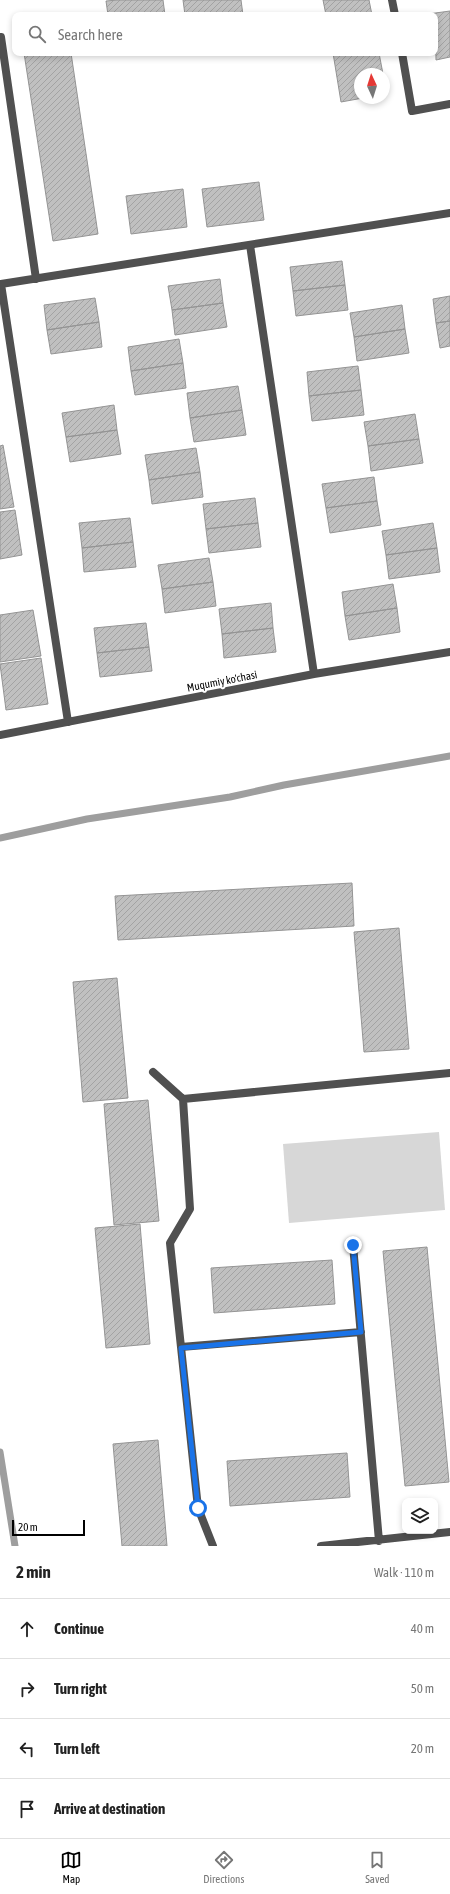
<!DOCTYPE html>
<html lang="en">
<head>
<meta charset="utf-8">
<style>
	:root { --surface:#fff; --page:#f6f6f6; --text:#222; --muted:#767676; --line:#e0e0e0; --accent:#000 }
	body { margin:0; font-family:"Asap Condensed",sans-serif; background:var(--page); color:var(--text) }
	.controls { position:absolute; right:12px; bottom:12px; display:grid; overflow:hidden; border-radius:8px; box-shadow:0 2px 6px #0003 }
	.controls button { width:36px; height:36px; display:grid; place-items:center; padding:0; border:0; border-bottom:1px solid var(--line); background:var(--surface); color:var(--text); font:20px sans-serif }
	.compass { position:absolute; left:354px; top:68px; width:36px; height:36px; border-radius:50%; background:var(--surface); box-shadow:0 2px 6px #0003; rotate:356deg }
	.scale { position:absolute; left:12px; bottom:10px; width:73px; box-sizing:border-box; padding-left:4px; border:2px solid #000; border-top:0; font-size:11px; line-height:14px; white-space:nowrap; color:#000; -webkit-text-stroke:3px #fff; paint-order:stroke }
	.stop { position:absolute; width:12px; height:12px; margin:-9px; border:3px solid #1a73e8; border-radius:50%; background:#fff }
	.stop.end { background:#1a73e8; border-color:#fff; box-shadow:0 1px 4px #0008 }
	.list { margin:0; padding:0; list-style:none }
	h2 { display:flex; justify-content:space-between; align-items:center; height:52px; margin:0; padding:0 16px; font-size:17px }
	h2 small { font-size:13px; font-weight:400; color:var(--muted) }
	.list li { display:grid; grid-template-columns:26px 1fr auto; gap:12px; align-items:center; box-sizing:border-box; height:60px; padding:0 16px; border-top:1px solid var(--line) }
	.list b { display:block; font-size:15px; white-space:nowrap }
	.list em { font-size:13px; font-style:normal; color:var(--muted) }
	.icon { flex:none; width:22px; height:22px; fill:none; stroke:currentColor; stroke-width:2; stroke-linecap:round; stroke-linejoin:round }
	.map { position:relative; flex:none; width:450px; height:1546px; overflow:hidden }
	.search { position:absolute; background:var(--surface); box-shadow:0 2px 6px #0003; left:12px; right:12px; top:12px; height:44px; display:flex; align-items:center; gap:10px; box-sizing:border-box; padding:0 14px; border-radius:8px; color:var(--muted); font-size:15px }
	.sheet { height:292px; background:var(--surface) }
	nav { display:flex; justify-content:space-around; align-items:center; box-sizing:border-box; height:56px; border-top:1px solid var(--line); background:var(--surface); font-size:11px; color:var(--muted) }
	nav a { display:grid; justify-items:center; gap:2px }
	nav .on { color:var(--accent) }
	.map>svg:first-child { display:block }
	.park { fill:#d7d7d7 }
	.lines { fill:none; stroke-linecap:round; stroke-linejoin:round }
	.stream { stroke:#9e9e9e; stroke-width:7 }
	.building { fill:url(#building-hatch); stroke:#949494 }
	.street { stroke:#505050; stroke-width:8 }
	.route { stroke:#1a73e8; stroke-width:5 }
	.labels { text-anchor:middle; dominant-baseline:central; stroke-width:4; stroke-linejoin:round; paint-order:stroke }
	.street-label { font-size:11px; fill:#000; stroke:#fff }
</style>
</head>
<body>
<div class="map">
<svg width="450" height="1546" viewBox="0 0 450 1546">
	<defs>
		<pattern id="building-hatch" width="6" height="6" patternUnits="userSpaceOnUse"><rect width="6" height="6" fill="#c0c0c0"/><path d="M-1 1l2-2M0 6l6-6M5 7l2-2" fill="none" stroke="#a3a3a3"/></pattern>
	</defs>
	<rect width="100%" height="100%" fill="#fff"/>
	<path class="park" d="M 439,1132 L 445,1210 L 289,1223 L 283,1144 Z"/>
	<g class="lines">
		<path class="stream" d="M 0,838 L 87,819 L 230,797 L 284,785 L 450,756
			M 0,1452 L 15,1546"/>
	</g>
	<path class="building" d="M 118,0 L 163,0 L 165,15 L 108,15 L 106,1 Z
		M 183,0 L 241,0 L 243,15 L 185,15 Z
		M 323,0 L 369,0 L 372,15 L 326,15 Z
		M 450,11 L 450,57 L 436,60 L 435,15 L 428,14 Z
		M 24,53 L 71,53 L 98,234 L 53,241 Z
		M 333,53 L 379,53 L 383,74 L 360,74 L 360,98 L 363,98 L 341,102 Z
		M 259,182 L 264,220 L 207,227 L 202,189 Z
		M 183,189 L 187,227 L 131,234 L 126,196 Z
		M 342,261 L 345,285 L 293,291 L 290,267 Z
		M 220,279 L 223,303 L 172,310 L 168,286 Z
		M 345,285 L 348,310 L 296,316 L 293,291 Z
		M 450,296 L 450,321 L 436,323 L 433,299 Z
		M 95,298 L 99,322 L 47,330 L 44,305 Z
		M 223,303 L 227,327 L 175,335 L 172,310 Z
		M 402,305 L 405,329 L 354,337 L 350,313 Z
		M 450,321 L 450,346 L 440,348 L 436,323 Z
		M 99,322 L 102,347 L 51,354 L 47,330 Z
		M 405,329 L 409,353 L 357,361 L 354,337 Z
		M 179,339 L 183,363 L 131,371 L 128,347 Z
		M 183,363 L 186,388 L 135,395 L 131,371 Z
		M 358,366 L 361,390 L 309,396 L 307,372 Z
		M 238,386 L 242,410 L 190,418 L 187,393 Z
		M 361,390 L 364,415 L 312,421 L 309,396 Z
		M 114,405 L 117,430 L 66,437 L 62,413 Z
		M 242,410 L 246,435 L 194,442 L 190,418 Z
		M 415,414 L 419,439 L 368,446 L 364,422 Z
		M 117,430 L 121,454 L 70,462 L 66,437 Z
		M 419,439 L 423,463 L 371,471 L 368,446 Z
		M 3,445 L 14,507 L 0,509 L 0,446 Z
		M 196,448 L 200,472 L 149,480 L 145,455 Z
		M 200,472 L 203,497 L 152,504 L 149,480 Z
		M 374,477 L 377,501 L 326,508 L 322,484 Z
		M 255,498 L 258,523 L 206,529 L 203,504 Z
		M 377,501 L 381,525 L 330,533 L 326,508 Z
		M 15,510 L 22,555 L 0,559 L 0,512 Z
		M 130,518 L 133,542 L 82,548 L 79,523 Z
		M 258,523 L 261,547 L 209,553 L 206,529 Z
		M 433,523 L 437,548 L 386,555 L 382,531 Z
		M 133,542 L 136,567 L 84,572 L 82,548 Z
		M 437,548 L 440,572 L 389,579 L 386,555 Z
		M 209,558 L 213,582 L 162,589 L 158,565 Z
		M 213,582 L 216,606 L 165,613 L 162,589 Z
		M 393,584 L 397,608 L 345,616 L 342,592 Z
		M 271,603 L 273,628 L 222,634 L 219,609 Z
		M 397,608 L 400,632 L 349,640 L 345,616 Z
		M 33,610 L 41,656 L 0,662 L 0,615 Z
		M 146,623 L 149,647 L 97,653 L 94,628 Z
		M 273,628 L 276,652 L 224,658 L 222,634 Z
		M 149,647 L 152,671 L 100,677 L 97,653 Z
		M 41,658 L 48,704 L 6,710 L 0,664 Z
		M 352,883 L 354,926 L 118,940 L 115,896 Z
		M 399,928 L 409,1049 L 364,1052 L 354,932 Z
		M 117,978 L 128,1098 L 83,1102 L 73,982 Z
		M 148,1100 L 159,1221 L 114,1225 L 104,1104 Z
		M 140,1224 L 150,1344 L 106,1348 L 95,1228 Z
		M 427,1247 L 449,1482 L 405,1486 L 383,1251 Z
		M 332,1260 L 335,1304 L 214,1313 L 211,1268 Z
		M 158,1440 L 167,1546 L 122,1546 L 113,1444 Z
		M 347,1453 L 350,1497 L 230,1506 L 227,1461 Z"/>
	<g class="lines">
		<path class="street" d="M 392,0 L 395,15
			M 1,37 L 36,279
			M 402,53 L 412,111 L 450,104
			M 250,245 L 314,674
			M 68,722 L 1,284 L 450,213
			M 0,735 L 314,674 L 450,652
			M 153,1072 L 183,1099 L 190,1209 L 170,1243 L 198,1508 L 213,1546
			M 183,1099 L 450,1073
			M 353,1245 L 379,1541
			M 181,1347 L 361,1332
			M 321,1546 L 450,1532"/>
	</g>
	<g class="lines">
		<path class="route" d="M 198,1508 L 181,1348 L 361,1332 L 353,1245"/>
	</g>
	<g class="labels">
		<g class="street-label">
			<text transform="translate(222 681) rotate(-11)">Muqumiy ko'chasi</text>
		</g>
	</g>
</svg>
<div class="controls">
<button><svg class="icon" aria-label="layers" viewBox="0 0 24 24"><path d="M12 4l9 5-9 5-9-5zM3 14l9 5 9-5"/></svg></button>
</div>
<svg class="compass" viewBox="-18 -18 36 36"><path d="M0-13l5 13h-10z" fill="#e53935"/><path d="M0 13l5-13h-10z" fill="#767676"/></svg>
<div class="scale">20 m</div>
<div class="stop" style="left:198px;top:1508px"></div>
<div class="stop end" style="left:353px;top:1245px"></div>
<div class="search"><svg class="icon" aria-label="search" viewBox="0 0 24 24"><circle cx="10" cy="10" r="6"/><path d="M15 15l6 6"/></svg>Search here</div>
</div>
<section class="sheet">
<h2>2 min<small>Walk · 110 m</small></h2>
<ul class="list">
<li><svg class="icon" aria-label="ahead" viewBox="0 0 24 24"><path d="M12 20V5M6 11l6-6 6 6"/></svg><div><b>Continue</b></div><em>40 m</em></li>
<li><svg class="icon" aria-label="right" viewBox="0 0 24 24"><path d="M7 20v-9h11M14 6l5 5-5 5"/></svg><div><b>Turn right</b></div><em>50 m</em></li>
<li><svg class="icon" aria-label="left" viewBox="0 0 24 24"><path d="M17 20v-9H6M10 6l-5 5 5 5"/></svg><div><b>Turn left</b></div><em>20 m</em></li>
<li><svg class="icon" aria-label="arrive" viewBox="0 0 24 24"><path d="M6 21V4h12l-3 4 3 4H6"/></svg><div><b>Arrive at destination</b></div></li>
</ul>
</section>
<nav>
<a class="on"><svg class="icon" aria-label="map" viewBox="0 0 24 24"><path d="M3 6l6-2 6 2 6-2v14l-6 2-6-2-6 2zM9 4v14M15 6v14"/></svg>Map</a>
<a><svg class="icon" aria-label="directions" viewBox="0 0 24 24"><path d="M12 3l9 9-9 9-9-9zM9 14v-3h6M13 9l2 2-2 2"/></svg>Directions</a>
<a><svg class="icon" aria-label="saved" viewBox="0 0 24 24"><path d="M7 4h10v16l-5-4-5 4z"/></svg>Saved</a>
</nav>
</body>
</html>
